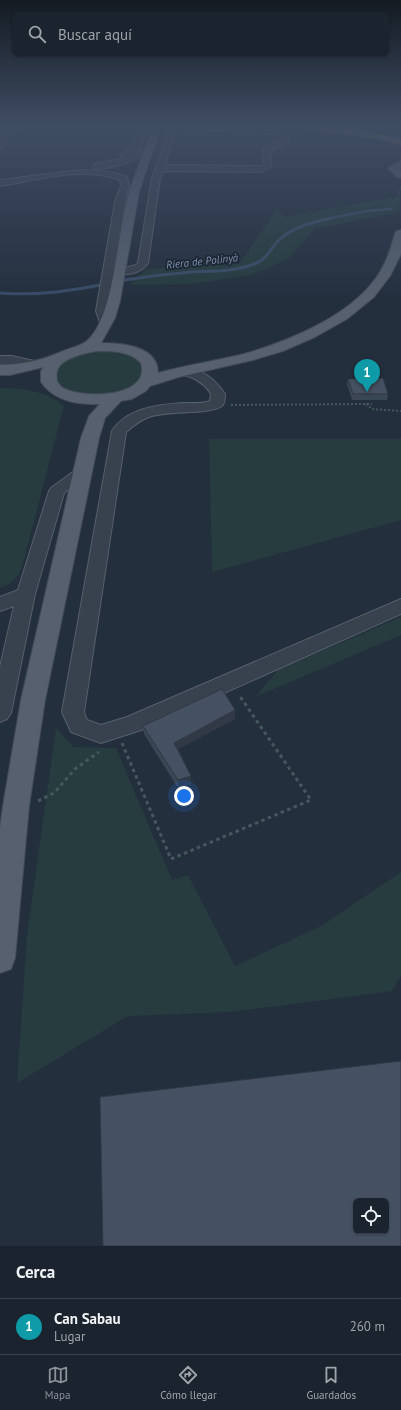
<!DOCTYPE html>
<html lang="es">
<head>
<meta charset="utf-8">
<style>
	:root { --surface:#1b232e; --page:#242b36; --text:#f1f3f6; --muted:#a0a4aa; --line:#39404a; --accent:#8c9099 }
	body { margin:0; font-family:"PT Sans",sans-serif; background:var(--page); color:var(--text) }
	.controls { position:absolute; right:12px; bottom:12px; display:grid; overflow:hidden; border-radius:6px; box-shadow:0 1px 3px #0004 }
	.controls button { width:36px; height:36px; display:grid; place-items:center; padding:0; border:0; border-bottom:1px solid var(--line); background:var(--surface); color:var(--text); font:20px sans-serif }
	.you { position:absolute; left:184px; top:796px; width:14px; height:14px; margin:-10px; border:3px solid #fff; border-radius:50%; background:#1a73e8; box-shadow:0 0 0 6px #1a73e833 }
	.badge { display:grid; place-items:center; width:26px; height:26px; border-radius:50%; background:var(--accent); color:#fff; font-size:13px; font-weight:700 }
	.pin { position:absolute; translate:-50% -33px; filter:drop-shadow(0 1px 2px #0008) }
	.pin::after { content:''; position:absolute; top:21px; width:14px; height:12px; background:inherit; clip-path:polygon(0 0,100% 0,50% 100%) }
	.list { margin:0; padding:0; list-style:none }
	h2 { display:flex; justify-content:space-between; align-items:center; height:52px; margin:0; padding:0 16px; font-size:17px }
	h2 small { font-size:13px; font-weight:400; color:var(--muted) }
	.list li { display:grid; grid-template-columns:26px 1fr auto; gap:12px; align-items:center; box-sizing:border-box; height:56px; padding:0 16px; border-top:1px solid var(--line) }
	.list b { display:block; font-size:15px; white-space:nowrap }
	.list p { margin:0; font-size:13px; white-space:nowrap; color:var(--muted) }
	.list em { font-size:13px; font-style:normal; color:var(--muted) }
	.icon { flex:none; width:22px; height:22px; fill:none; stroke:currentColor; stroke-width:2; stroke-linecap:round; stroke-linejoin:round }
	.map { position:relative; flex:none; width:401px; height:1246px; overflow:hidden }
	.search { position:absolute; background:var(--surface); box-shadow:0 1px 3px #0004; left:12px; right:12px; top:12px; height:44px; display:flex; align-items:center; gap:10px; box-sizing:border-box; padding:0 14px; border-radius:6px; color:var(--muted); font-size:15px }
	.sheet { height:108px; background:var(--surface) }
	nav { display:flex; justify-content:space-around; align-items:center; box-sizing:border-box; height:56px; border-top:1px solid var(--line); background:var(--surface); font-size:11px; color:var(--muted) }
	nav a { display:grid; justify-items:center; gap:2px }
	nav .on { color:var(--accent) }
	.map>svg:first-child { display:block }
	.green { fill:#263c3f }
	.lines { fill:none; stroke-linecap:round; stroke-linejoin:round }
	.stream-far1 { stroke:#394c67; stroke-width:2.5 }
	.stream { stroke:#394c67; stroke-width:3 }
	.minor-casing { stroke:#565f6c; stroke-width:2 }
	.major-casing { stroke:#414a57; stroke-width:2 }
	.highway-casing { stroke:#434c59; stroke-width:2 }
	.path-far2 { stroke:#44595c; stroke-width:1; stroke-dasharray:1.5 1.5; stroke-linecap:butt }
	.path-far1 { stroke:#44595c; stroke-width:2; stroke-dasharray:2 2; stroke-linecap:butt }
	.path { stroke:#44595c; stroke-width:3; stroke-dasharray:3.5 3.5; stroke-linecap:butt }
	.minor { fill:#38414e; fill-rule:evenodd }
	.major { fill:#56606e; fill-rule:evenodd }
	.highway { fill:#746855; fill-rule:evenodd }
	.wall { fill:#3b4654 }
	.shaded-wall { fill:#303945 }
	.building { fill:#455162; stroke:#303945; fill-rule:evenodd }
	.labels { text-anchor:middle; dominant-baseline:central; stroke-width:3.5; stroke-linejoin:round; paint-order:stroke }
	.far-water-label { font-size:11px; font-style:italic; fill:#7c92b1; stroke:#1d2633 }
</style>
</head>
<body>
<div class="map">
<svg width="401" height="1246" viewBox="0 0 401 1246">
	<rect width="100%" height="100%" fill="#242f3e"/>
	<path class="green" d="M 0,126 L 29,126 L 23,136 L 0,136 Z
		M 401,196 L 399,212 L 315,229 L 288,259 L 253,275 L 191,284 L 130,285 L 146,269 L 239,264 L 278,208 L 284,217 Z
		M 85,349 L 127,350 L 150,366 L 133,392 L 71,397 L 48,374 L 50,369 Z
		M 0,388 C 22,388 47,391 64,406 L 22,567 C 17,579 12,584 0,588 Z
		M 209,439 L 401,439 L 401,520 L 212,572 Z
		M 401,617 L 401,635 L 255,697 L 278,670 Z
		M 56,728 L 73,747 L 116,748 L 172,880 L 188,875 L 235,966 L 321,926 L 401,872 L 401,976 L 392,991 L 231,1012 L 128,1016 L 17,1083 L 27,935 Z"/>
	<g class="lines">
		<path class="stream-far1" d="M 327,219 L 366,211 L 391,209"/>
		<path class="stream" d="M 118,281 C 142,277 166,274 191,272 C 211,271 235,272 254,264 C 267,260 271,247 280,239 C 293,227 314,222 331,218
			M 0,293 C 39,296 68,291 106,284"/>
		<defs>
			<path id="minor" d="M 141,126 L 149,126 L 141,147 L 133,155 L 149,147 L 153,149 L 152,151 C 139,159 109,171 94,168 L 93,166 L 94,164 C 107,161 119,160 132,155 L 124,157 L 120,155 L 133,146 Z
				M 162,126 L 168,126 L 171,129 C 189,127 270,122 283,131 C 287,133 289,137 290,141 L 270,151 L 271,166 L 261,172 L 163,171 L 160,178 L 148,263 C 143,271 131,276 121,273 L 120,271 L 121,269 L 136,265 L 138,263 L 152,178 L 168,134 L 162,130 ZM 218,130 L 278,134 L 282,140 L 263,148 L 263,165 L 260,166 L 165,165 L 175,133 Z
				M 0,140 L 6,143 L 3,148 L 0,148 Z
				M 81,170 C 97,170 112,171 127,177 L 129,185 L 125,202 L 110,293 L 108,311 L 111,323 L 109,326 L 101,326 L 96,311 L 115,202 L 121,185 L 120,180 C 83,166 38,180 0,186 L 0,180 Z
				M 0,356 L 12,356 L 39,362 L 41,365 L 39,368 L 34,369 L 12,364 L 0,364 Z
				M 185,367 C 204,371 214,378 225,394 C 225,397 225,403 222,406 C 210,415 167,410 149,417 C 140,420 133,426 126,432 L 84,712 L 87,720 L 101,725 L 127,717 L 401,599 L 401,614 L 141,730 L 101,743 L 71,732 L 62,712 L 112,431 C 127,408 157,405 182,403 C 191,403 202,404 210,401 L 211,394 C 207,387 201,382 193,378 C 188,376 182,376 178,371 L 180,368 Z
				M 82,467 L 87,469 L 90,472 L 64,493 L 35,594 L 11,713 L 7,719 L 0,722 L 0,667 L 14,606 L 0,611 L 0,597 L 18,590 L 49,491 L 51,488 L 77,469 Z"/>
			<path id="major" d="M 153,126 L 161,126 L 139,192 L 120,301 L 115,318 L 101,343 C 122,343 158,346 158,373 C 186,365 215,361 244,354 C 289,341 348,317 376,278 C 386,264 391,249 395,233 L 397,231 L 401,230 L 401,254 L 390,276 L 374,297 L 347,319 L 315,337 L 283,351 L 253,360 L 179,377 L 150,386 L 146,391 L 132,399 L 121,401 L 105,418 L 99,438 L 45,700 L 29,806 L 15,958 L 11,969 L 0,973 L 0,828 L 3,806 L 21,700 L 81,438 L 89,416 L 100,404 C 78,405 54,401 41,382 L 41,371 L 44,367 L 10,375 L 0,375 L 0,365 C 20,365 43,360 61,352 C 71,347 81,347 89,339 C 112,317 118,241 125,209 C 131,180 144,154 153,126 ZM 97,351 C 112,351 130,351 141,363 C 151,398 83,399 63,388 C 61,387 59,384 57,381 C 57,379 56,375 57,372 C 59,358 86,353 97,351 Z
				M 401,161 L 401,168 L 400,169 L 401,170 L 401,178 L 397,177 L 388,168 Z"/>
			<path id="highway" d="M 303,126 C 336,126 369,131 401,139 L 401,145 L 374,138 L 307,129 Z"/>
		</defs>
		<use href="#minor" class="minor-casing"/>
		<use href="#major" class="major-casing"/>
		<use href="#highway" class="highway-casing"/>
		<path class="path-far2" d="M 392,203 L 397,200 L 401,186"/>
		<path class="path-far1" d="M 366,404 L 372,409 L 401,411
			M 231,405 L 372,404"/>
		<path class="path" d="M 122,743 L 171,859 L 311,800 L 239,695
			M 38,801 L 54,793 L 75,769 L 99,752"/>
		<use href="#minor" class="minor"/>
		<use href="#major" class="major"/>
		<use href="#highway" class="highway"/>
	</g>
	<path class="wall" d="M 348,379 L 388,394 L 387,400 L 352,400 L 347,384 Z
		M 235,710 L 235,719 L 178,749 L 191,776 L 191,784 L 178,788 L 144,734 L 143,726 Z"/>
	<path class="shaded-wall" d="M 235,710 L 235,719 L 175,751 L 174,743 Z
		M 191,776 L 191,784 L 178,788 L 178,780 Z"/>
	<path class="building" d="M 383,378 L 388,394 L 353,394 L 348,379 Z
		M 222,689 L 235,710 L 174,743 L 191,776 L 178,780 L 143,726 Z
		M 401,1061 L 401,1246 L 103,1246 L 100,1097 ZM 356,1201 L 386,1201 L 386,1231 L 356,1231 Z"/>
	<linearGradient id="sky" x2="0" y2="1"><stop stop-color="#141a22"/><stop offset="0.42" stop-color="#3f4d63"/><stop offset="1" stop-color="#3f4d63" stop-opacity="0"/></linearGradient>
	<rect width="401" height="300" fill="url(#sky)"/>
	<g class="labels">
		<g class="far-water-label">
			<text transform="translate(202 261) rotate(-6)">Riera de Polinyà</text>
		</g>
	</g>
</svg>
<div class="controls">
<button><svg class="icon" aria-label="locate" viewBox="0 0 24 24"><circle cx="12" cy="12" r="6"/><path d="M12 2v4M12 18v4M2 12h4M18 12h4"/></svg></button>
</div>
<div class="you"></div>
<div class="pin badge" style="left:367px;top:392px;background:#0f9aa8">1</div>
<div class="search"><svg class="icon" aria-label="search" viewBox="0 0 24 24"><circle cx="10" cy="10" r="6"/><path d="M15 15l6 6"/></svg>Buscar aquí</div>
</div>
<section class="sheet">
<h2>Cerca<small></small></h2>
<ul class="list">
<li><span class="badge" style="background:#0f9aa8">1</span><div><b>Can Sabau</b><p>Lugar</p></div><em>260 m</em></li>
</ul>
</section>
<nav>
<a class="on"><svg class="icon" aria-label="map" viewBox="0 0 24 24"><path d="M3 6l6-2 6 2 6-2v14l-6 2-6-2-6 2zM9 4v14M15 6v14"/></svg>Mapa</a>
<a><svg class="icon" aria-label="directions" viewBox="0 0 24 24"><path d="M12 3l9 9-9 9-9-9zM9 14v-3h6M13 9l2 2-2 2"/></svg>Cómo llegar</a>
<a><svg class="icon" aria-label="saved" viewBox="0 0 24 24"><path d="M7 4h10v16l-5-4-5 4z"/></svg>Guardados</a>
</nav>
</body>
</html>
